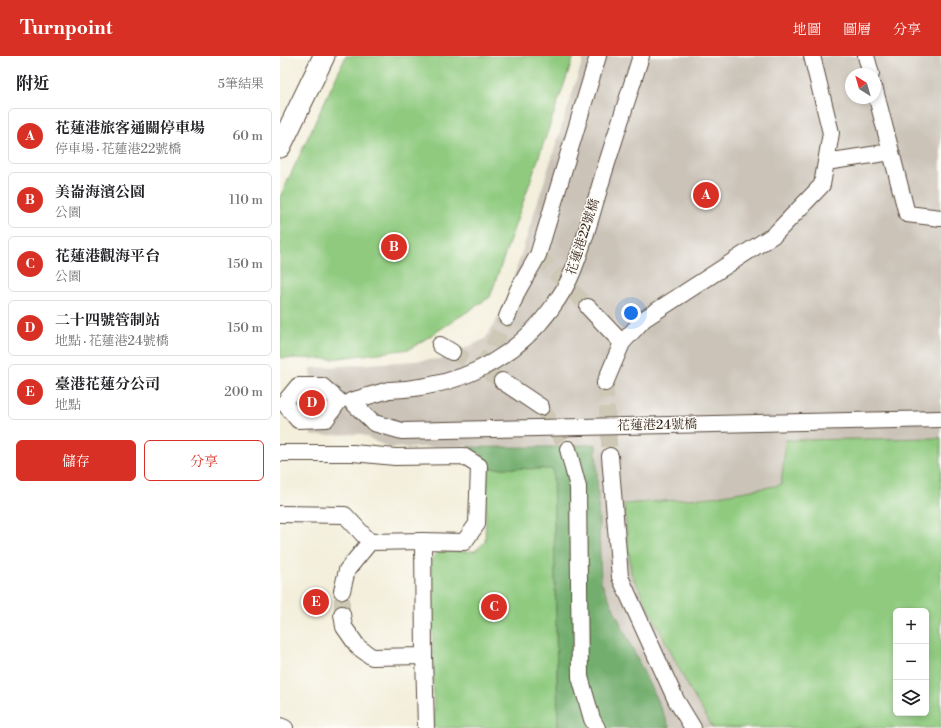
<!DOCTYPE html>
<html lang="zh-TW">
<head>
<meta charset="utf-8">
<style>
	:root { --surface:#fff; --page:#f6f6f6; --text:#202124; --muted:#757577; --line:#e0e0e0; --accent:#d93025 }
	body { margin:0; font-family:"Libre Bodoni","Noto Serif TC",serif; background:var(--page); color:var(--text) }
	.controls { position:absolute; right:12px; bottom:12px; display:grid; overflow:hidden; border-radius:6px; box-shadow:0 2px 6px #0003 }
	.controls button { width:36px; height:36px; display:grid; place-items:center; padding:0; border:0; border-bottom:1px solid var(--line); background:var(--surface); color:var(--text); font:20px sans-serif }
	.compass { position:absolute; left:565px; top:12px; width:36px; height:36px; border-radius:50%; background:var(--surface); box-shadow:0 2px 6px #0003; rotate:323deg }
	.you { position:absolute; left:351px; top:257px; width:14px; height:14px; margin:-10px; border:3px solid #fff; border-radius:50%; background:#1a73e8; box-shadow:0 0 0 6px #1a73e833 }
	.badge { display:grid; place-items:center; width:26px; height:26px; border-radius:50%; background:var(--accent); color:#fff; font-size:13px; font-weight:700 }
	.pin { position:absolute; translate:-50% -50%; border:2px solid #fff; box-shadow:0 1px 4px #0006 }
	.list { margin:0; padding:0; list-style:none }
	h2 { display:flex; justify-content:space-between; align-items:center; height:52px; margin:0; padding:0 16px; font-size:17px }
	h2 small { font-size:13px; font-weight:400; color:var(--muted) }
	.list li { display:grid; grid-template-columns:26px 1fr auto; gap:12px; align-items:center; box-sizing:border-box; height:56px; margin:0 8px 8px; padding:0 8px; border:1px solid var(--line); border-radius:6px }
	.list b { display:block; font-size:15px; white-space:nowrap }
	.list p { margin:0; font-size:13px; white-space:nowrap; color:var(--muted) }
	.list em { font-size:13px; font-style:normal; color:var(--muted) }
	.actions { display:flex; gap:8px; padding:12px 16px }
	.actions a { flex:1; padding:9px 0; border:1px solid var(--accent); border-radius:6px; text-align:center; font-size:14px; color:var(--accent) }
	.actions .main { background:var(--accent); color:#fff }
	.icon { flex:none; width:22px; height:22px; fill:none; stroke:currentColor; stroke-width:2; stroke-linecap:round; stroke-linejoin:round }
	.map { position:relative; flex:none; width:661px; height:672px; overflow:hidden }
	header { display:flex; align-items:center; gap:24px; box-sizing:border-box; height:56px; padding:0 20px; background:var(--accent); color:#fff }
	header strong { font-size:19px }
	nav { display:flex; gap:22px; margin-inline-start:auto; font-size:14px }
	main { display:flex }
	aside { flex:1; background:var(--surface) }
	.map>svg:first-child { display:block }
	.industrial { fill:#cbc3b8; fill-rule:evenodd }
	.green { fill:#8fca7f; stroke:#657a4e; fill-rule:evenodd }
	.forest { fill:#73ae6e; stroke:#576c46 }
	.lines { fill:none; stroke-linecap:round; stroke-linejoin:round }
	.minor-tunnel { stroke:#cec8b6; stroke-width:16; stroke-dasharray:16 8; stroke-linecap:butt }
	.minor-casing { stroke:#57483a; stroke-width:18 }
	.major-casing { stroke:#57483a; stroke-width:23 }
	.minor { stroke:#fff; stroke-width:16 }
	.major { stroke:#fff; stroke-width:21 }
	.minor-bridge-casing { stroke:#57483a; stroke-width:18; stroke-linecap:butt }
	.minor-bridge { stroke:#fff; stroke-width:16 }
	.labels { text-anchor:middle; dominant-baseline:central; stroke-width:3; stroke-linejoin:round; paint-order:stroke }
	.street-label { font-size:13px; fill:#3b2a1e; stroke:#fdfcf7 }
</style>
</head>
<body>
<header>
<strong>Turnpoint</strong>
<nav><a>地圖</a><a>圖層</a><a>分享</a></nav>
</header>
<main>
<aside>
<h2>附近<small>5筆結果</small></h2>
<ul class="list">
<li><span class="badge">A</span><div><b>花蓮港旅客通關停車場</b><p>停車場 · 花蓮港22號橋</p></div><em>60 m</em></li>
<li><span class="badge">B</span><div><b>美崙海濱公園</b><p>公園</p></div><em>110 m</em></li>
<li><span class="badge">C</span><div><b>花蓮港觀海平台</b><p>公園</p></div><em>150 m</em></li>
<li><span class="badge">D</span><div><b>二十四號管制站</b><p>地點 · 花蓮港24號橋</p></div><em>150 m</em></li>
<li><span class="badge">E</span><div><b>臺港花蓮分公司</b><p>地點</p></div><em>200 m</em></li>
</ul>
<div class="actions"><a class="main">儲存</a><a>分享</a></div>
</aside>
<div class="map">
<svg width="661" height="672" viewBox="0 0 661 672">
	<rect width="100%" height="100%" fill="#fdfcf7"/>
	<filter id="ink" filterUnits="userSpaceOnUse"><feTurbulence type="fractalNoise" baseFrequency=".025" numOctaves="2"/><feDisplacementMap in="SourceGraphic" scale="8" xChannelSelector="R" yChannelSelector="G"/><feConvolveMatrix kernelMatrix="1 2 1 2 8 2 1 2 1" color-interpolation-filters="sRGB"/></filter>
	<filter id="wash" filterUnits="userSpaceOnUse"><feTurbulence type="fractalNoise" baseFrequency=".012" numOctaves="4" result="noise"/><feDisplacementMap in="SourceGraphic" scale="16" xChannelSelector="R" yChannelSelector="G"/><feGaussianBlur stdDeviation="0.9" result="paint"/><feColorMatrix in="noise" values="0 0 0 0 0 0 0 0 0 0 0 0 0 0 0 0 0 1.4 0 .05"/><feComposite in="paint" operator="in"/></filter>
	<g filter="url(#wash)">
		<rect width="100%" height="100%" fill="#f3efdc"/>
		<path class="industrial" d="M 304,0 L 661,0 L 661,672 L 278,672 L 272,391 L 187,390 L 109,392 L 81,378 L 31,380 L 31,312 L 161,303 L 205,283 L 224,252 ZM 571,18 L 595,18 L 595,42 L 571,42 ZM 616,555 L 646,555 L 646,657 L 616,657 Z"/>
		<path class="green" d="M 66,0 L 294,0 L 210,241 L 130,293 L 52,303 L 0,302 L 0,141 Z
			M 661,382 L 661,672 L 433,672 L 410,634 L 351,517 L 344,448 L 432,441 L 501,429 L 506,384 ZM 616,555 L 646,555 L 646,657 L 616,657 Z
			M 207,412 L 273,413 L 278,672 L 154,672 L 151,504 L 158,496 L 195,495 L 205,486 Z"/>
		<path class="forest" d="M 316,388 L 321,526 L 390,672 L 278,672 L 273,413 L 207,412 L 201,398 L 187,391 L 273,391 Z"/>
	</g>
	<g filter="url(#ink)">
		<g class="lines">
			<path class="minor-tunnel" d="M 258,199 L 308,251
				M 172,296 L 202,313
				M 222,325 L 202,313 L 227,261
				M 325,327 L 330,400
				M 261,351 L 288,393
				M 62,558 L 62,535"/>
			<defs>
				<path id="minor" d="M 586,0 L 591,18
					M 595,34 L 627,158 L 661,162
					M 546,106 L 611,96
					M 326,110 L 361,0
					M 308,251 L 342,287
					M 227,261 L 238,234 L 258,199 L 318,0
					M 160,289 L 172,296
					M 222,325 L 261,351
					M 325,327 L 342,287 L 364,263 L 495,178 L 542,129 L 551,77 L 532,0
					M 18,330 L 42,330 L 59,345 L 46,363 L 18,364 L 4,347 Z
					M 94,367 L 71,345 L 109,334
					M 288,393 L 298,431 L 300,621 L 312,663 L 317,672
					M 0,397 L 73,397 L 115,401 L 183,400 L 199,410 L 197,468 L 184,486 L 143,485 L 90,486 L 67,514 L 62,535
					M 330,400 L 340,521 L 396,644 L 413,672
					M 0,458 L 65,459 L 90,486
					M 143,485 L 144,600
					M 62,558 L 64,571 L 78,591 L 92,601 L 144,600 L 146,672
					M 0,670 L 5,672"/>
				<path id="major" d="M 0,91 L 44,0"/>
			</defs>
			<use href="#minor" class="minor-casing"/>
			<use href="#major" class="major-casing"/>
			<use href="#minor" class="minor"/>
			<use href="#major" class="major"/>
			<defs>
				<path id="minor-bridge" d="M 109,334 C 174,332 231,307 271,253 C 279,242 287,230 292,217 C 306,183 315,145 326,110
					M 94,367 L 122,375 L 661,363"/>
			</defs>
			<use href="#minor-bridge" class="minor-bridge-casing"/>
			<use href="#minor-bridge" class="minor-bridge"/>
		</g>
	</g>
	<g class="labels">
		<g class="street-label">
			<text transform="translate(303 181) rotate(-72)">花蓮港22號橋</text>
			<text transform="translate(377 369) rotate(-1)">花蓮港24號橋</text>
		</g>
	</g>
</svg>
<div class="controls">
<button>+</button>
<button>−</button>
<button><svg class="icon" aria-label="layers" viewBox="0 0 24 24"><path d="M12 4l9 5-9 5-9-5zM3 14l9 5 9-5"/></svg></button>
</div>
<svg class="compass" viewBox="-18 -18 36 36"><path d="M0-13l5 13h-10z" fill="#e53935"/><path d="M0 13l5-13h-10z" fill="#757577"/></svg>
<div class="you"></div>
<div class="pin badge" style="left:426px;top:139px">A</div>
<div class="pin badge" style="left:114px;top:191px">B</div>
<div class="pin badge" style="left:214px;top:551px">C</div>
<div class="pin badge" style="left:32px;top:347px">D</div>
<div class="pin badge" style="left:36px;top:546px">E</div>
</div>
</main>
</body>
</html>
